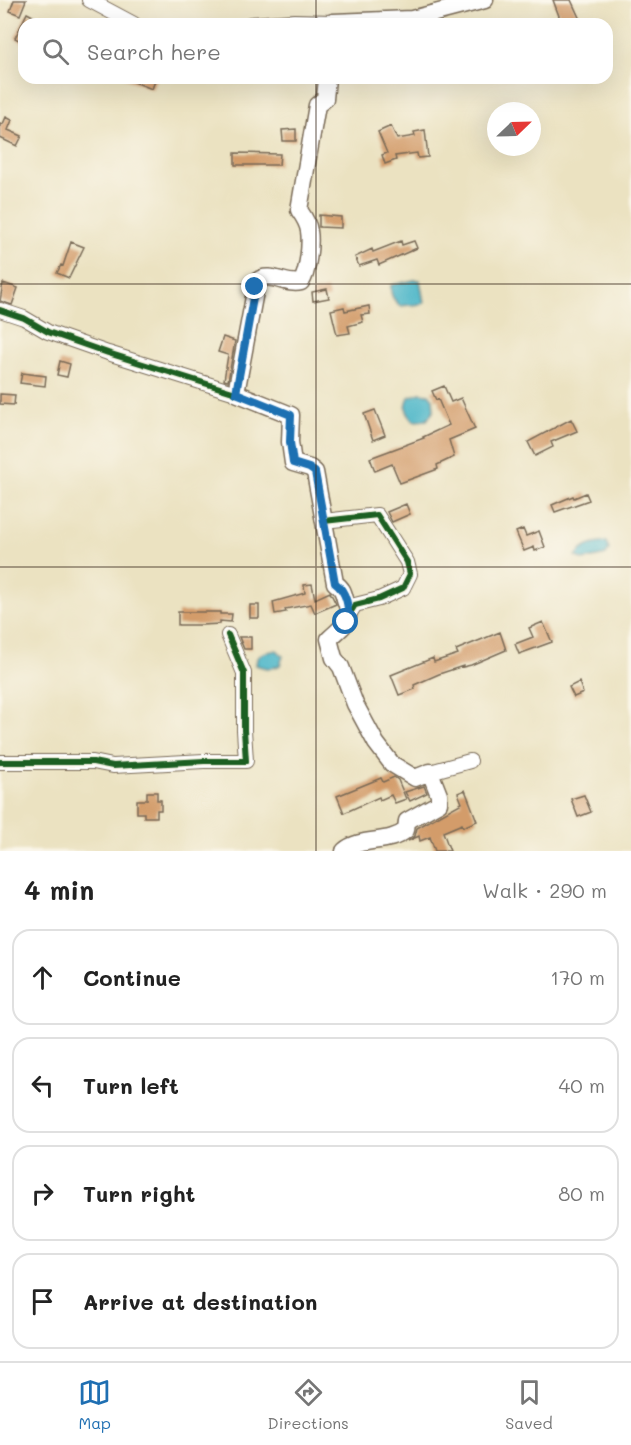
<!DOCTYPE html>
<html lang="en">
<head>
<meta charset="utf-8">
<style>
	:root { --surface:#fff; --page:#f2f2f2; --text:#222; --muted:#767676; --line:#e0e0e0; --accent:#1f6fb2 }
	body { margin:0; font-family:Mali,sans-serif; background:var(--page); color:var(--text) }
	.compass { position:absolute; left:487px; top:102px; width:54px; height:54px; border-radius:50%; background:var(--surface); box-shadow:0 6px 24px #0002; rotate:67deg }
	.stop { position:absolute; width:18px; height:18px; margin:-14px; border:4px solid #1f6fb2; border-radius:50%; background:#fff }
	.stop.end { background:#1f6fb2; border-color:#fff; box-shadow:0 2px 6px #0008 }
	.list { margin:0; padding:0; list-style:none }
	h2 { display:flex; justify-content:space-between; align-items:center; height:78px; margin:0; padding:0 24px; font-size:26px }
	h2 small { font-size:20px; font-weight:400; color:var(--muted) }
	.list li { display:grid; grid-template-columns:39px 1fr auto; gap:18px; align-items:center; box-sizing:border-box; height:96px; margin:0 12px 12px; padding:0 12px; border:2px solid var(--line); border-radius:18px }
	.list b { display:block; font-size:22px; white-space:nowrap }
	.list em { font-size:20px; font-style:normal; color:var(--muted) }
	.icon { flex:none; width:33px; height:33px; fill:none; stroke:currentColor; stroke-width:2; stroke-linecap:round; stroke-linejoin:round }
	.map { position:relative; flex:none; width:631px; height:851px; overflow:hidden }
	.search { position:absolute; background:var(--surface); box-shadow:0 6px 24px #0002; left:18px; right:18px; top:18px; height:66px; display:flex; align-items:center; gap:15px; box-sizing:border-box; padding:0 21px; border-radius:18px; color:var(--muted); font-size:22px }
	.sheet { height:510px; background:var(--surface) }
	nav { display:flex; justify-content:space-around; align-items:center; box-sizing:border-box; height:84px; border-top:2px solid var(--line); background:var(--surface); font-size:16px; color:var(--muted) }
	nav a { display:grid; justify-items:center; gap:3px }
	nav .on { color:var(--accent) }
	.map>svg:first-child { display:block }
	.water { fill:#4bb6c8; stroke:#437073; stroke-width:1.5 }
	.building { fill:#d39c6a }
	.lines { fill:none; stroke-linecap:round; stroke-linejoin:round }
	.minor-casing { stroke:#796a57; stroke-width:16 }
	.major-casing { stroke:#796a57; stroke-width:19 }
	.minor { stroke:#fff; stroke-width:14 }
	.major { stroke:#fff; stroke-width:16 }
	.cycleway-casing { stroke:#fbf7ec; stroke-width:10 }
	.cycleway { stroke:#1b5e20; stroke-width:6 }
	.route { stroke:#1f6fb2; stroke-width:8 }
	.grid { fill:none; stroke:#3b2a1e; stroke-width:1.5; stroke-opacity:0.55 }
</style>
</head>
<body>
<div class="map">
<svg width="631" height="851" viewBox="0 0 631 851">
	<rect width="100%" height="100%" fill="#fbf7ec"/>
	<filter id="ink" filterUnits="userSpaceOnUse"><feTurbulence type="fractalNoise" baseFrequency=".0167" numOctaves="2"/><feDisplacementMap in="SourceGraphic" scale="12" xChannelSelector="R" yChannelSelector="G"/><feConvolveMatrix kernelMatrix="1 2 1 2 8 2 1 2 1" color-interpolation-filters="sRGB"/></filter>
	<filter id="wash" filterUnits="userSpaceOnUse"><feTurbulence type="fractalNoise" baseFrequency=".008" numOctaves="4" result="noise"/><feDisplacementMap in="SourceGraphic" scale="24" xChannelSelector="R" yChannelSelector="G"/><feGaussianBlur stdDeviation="1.35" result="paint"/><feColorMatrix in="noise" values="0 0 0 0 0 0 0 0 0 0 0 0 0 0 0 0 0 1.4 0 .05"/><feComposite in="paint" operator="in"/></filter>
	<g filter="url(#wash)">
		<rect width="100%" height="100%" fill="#ebe2c1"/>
		<path class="water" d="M 414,280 L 420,280 L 424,303 C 416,306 408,304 400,306 C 393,299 390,295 391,285 Z
			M 420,393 L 429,394 L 433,399 L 434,410 L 427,420 L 414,421 C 406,413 404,407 409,397 Z
			M 606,542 L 609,550 L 606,555 L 583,560 L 576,556 C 584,545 593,544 606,542 Z
			M 277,650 L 283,656 L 280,665 C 272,670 265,668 256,665 L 257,658 L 263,653 Z"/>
		<g id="blocks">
			<path class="building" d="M 14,0 L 26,0 L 20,15 L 10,11 Z
				M 553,0 L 571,0 L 582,24 L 562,24 Z
				M 27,13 L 48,24 L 24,24 L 24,43 L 15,38 Z
				M 124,78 L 156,78 L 152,89 Z
				M 6,117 L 12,120 L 8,130 L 22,136 L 17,146 L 0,138 L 0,123 L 3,124 Z
				M 391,126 L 397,139 L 415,136 L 414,132 L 425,130 L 428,157 L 418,158 L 417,153 L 395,156 L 396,160 L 385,164 L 382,155 L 387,153 L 378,132 Z
				M 296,129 L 296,141 L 283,141 L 282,130 Z
				M 235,153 L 280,154 L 279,165 L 235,165 Z
				M 319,215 L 341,217 L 341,228 L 319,227 Z
				M 401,241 L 402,245 L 414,241 L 417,248 L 379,265 L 377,260 L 359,266 L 355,257 L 372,249 L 373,252 Z
				M 71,242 L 84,247 L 69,278 L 57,273 L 61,265 L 63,266 Z
				M 3,283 L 18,288 L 12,305 L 0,301 Z
				M 327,289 L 329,298 L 313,301 L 312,292 Z
				M 369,306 L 370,314 L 361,315 L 363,322 L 348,326 L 350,333 L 337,335 L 331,310 L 344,307 L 345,311 Z
				M 223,337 L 235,341 L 228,381 L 224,380 L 228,355 L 218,352 Z
				M 60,361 L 70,364 L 67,377 L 57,375 Z
				M 22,373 L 46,376 L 45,386 L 20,383 Z
				M 444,386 L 451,402 L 461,398 L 475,429 L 449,440 L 454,457 L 437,465 L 438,469 L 400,483 L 392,464 L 375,471 L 370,458 L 424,438 L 423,437 L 449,425 L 438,399 L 436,400 L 432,391 Z
				M 0,394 L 15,395 L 14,405 L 0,404 Z
				M 375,410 L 385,435 L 373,440 L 364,414 Z
				M 571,419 L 577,431 L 551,442 L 553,447 L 535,456 L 528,442 Z
				M 586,493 L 589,500 L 555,512 L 552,505 L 573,496 L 574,498 Z
				M 406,504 L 410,514 L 392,522 L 387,512 Z
				M 523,529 L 526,536 L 539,531 L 545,547 L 535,551 L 534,547 L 524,551 L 516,532 Z
				M 312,584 L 315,599 L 330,592 L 336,604 L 315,613 L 311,604 L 285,609 L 286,612 L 275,614 L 273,602 L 305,593 L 304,585 Z
				M 250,605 L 259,605 L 259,618 L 250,618 Z
				M 178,612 L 220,612 L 220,614 L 232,614 L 231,622 L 220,621 L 220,624 L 201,625 L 178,625 Z
				M 543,622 L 552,642 L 519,654 L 515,644 L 533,637 L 529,628 Z
				M 500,632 L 506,650 L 471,665 L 463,667 L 463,666 L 439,674 L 414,685 L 415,689 L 399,695 L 391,675 L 433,658 L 434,662 L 458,654 L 456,650 Z
				M 239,637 L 251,637 L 251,649 L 244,649 Z
				M 579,682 L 583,693 L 574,697 L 569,687 Z
				M 394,777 L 398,780 L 406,799 L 395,803 L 391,795 L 380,800 L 379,797 L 344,813 L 337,796 L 381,778 L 383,782 Z
				M 424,786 L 427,793 L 410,801 L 405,792 Z
				M 465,790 L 477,821 L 463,827 L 462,824 L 443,832 L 450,851 L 435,851 L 430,837 L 420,841 L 419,836 L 408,841 L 415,836 L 417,828 L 462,803 L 458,793 Z
				M 147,792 L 157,792 L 157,800 L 161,800 L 161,810 L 157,810 L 157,817 L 144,817 L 144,813 L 137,813 L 137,800 L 147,800 Z
				M 584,795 L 591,812 L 578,817 L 571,799 Z"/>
		</g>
	</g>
	<g filter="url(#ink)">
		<use href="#blocks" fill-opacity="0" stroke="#796a57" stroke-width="1.5"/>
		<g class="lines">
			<defs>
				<path id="minor" d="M 89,0 L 134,24
					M 250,24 L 294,21 L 333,22
					M 0,310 L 24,318 L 48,332 L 108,353 L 236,393
					M 324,521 L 377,515 L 407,562 L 410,574 L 403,588 L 379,599 L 355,605 L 350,613
					M 0,762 L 93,762 L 113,766 L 204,761 L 246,761 L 244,730 L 244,673 L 228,635
					M 430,772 L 470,761"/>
				<path id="major" d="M 332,24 L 333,22 L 412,19 L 485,0
					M 327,78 L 325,99 L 317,105 L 299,210 C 304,217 308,223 309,231 C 311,243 308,273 301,282 C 286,286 270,271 257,281 L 236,393 L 291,415 L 290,442 L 293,463 L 310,468 L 315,472 L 335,583 C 342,588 343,591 345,599 C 353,622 346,623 329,639 L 334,658 L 341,667 L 355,704 L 376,743 L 392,764 L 415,778 L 430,772 L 439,795 L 439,803 L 407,821 L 406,830 C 389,845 361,836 344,851"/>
			</defs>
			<use href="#minor" class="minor-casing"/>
			<use href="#major" class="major-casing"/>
			<use href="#minor" class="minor"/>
			<use href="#major" class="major"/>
			<defs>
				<path id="cycleway" d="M 250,24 L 294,21 L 333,22
					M 0,310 L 24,318 L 48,332 L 108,353 L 236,393
					M 324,521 L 377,515 L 407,562 L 410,574 L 403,588 L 379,599 L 355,605 L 350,613
					M 0,762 L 93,762 L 113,766 L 204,761 L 246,761 L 244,730 L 244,673 L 228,635"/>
			</defs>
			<use href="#cycleway" class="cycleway-casing"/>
			<use href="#cycleway" class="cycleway"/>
		</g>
	</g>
	<g class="lines" filter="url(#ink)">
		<path class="route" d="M 255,287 L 236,393 L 291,415 L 290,442 L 293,463 L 309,468 L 315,472 L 335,583 C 346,591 351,609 346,622"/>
	</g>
	<path class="grid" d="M 316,0 L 316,24M 316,78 L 316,851M 0,284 L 631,284M 0,567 L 631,567"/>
</svg>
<svg class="compass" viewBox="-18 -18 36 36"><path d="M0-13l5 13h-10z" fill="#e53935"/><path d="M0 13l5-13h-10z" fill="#767676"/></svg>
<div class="stop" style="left:346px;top:622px"></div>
<div class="stop end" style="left:255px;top:287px"></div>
<div class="search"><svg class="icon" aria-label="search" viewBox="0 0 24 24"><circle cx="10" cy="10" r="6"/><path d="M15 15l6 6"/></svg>Search here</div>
</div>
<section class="sheet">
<h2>4 min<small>Walk · 290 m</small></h2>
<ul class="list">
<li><svg class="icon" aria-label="ahead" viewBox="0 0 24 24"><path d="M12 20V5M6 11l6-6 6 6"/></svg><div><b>Continue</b></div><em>170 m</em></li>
<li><svg class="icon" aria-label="left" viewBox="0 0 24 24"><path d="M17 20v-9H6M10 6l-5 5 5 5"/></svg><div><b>Turn left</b></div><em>40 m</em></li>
<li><svg class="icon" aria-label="right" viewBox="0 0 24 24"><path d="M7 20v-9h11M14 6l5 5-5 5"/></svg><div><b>Turn right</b></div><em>80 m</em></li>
<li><svg class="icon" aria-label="arrive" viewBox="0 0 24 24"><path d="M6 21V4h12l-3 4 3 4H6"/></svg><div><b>Arrive at destination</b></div></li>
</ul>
</section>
<nav>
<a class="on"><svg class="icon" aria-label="map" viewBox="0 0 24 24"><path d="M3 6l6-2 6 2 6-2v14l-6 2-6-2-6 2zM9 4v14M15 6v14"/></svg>Map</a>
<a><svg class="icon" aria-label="directions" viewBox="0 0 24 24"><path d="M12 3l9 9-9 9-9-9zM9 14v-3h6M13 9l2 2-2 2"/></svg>Directions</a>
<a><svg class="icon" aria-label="saved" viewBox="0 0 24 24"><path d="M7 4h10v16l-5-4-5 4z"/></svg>Saved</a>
</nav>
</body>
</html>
